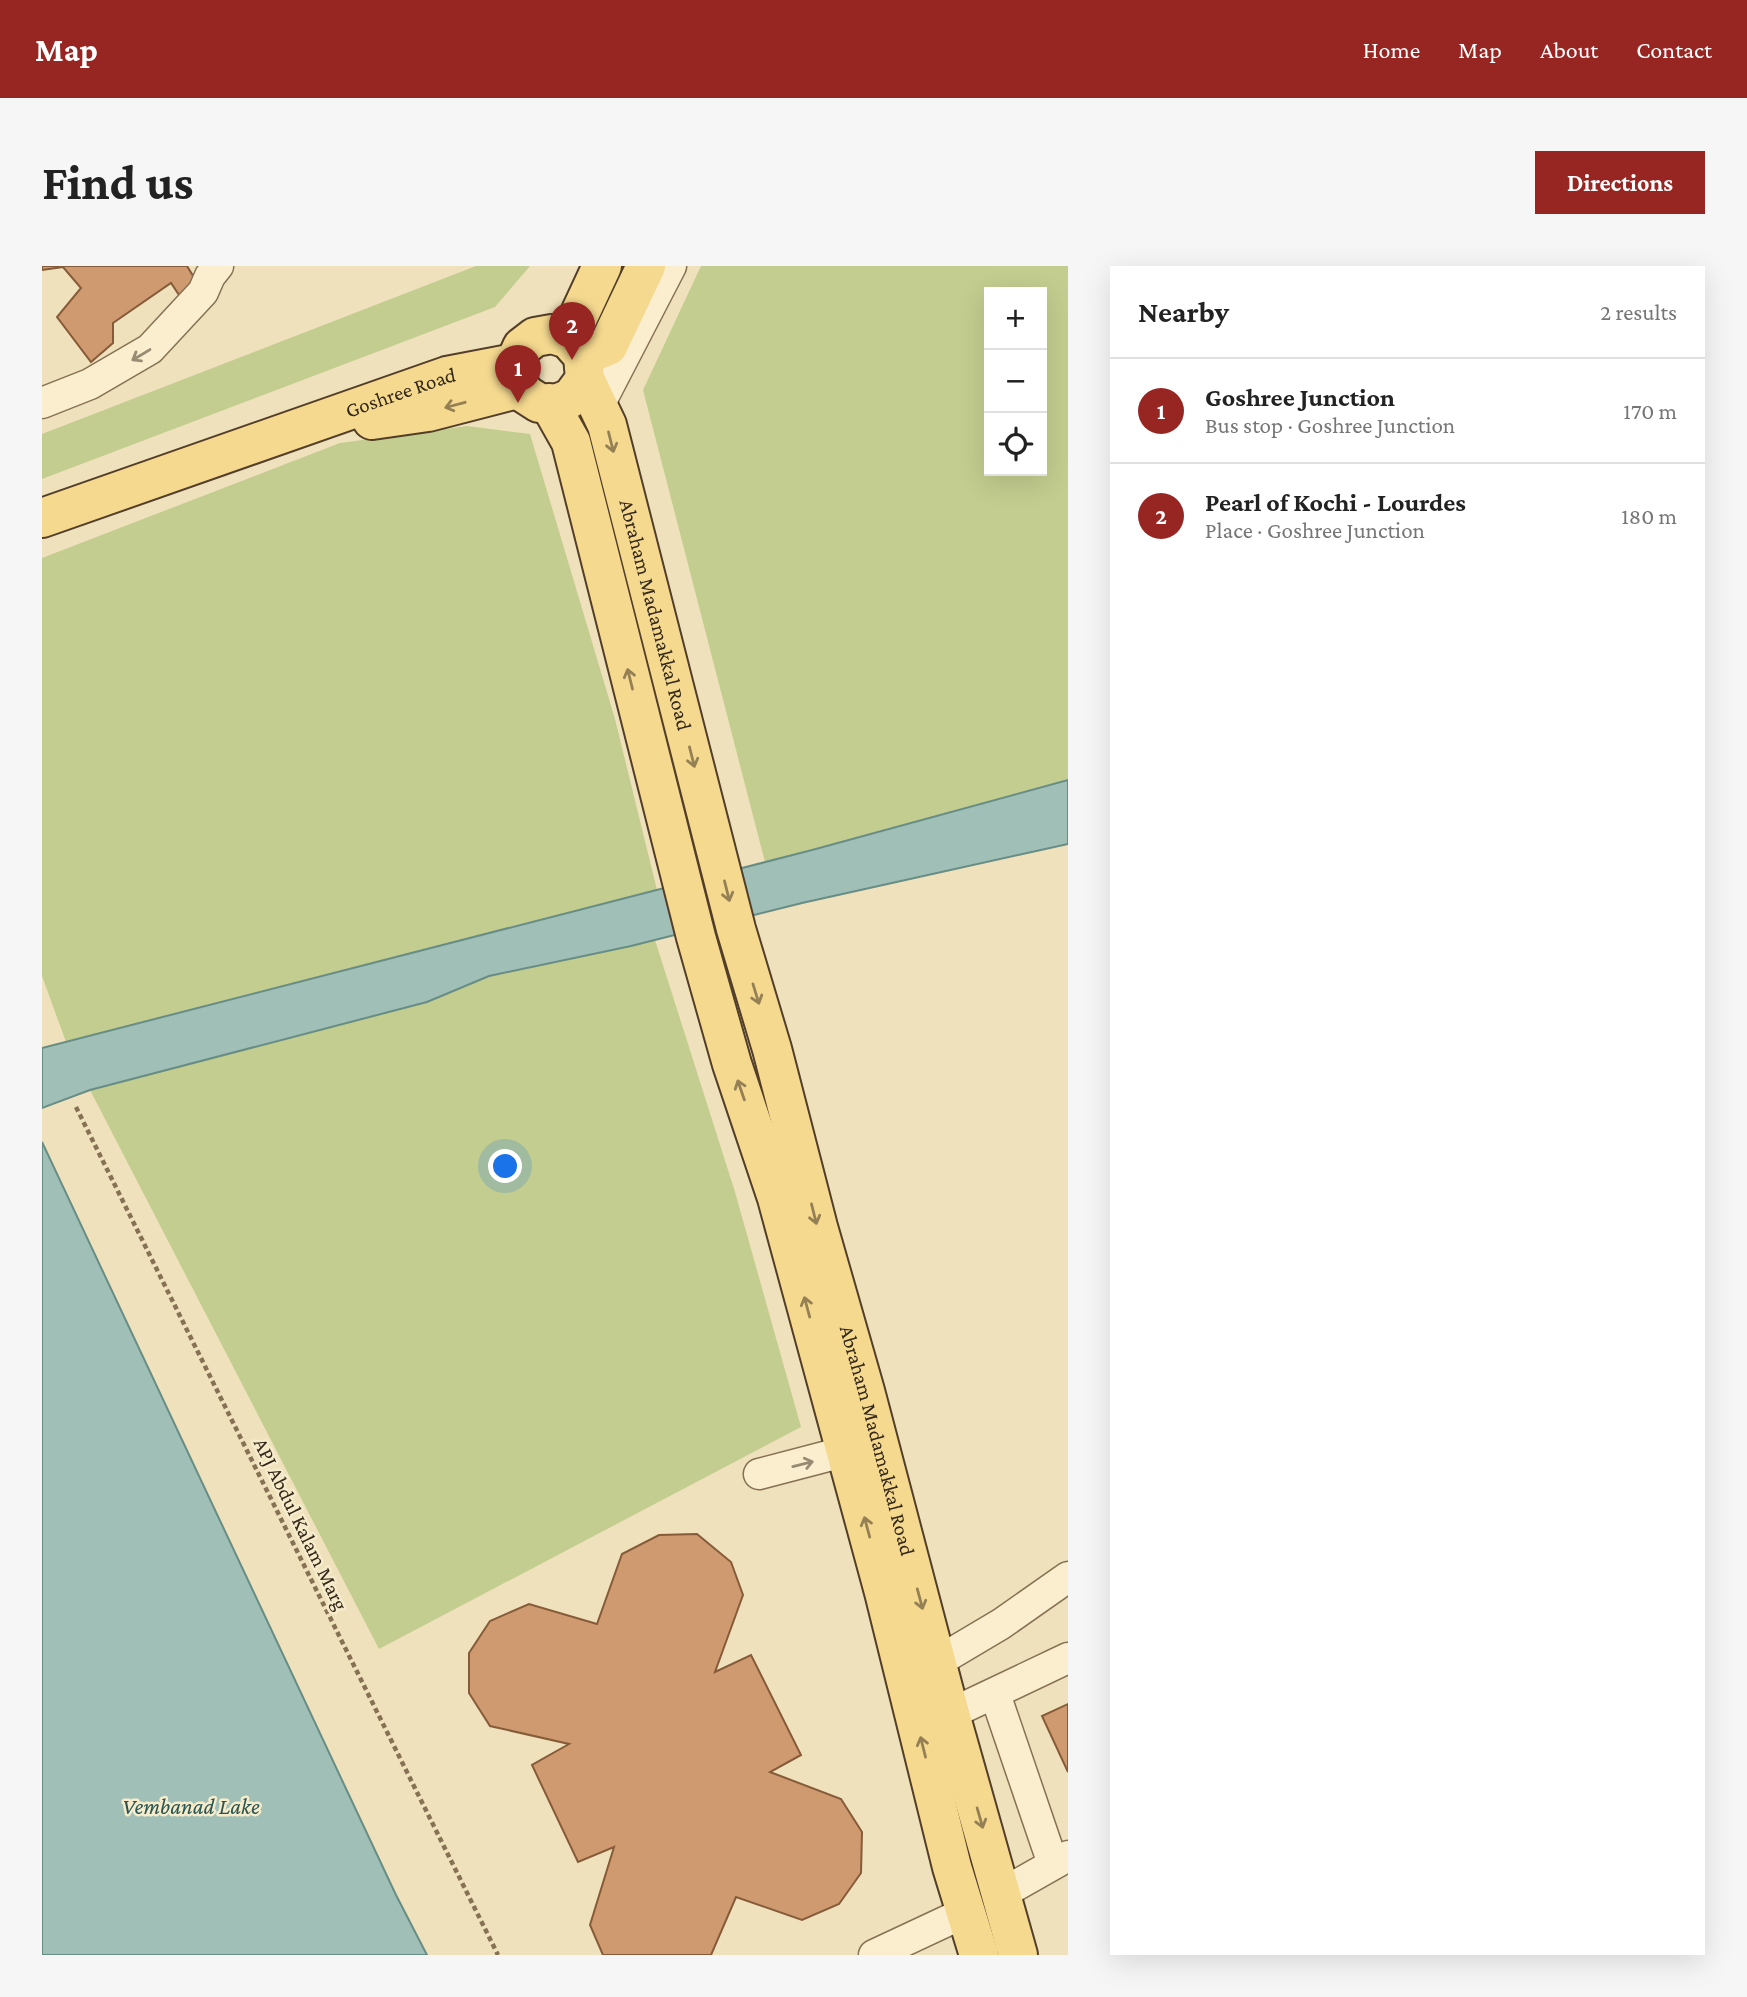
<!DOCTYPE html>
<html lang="en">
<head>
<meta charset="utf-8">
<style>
	:root { --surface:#fff; --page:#f6f6f6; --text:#222; --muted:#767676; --line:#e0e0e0; --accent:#972623 }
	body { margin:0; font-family:"Crimson Pro",serif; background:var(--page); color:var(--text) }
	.controls { position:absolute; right:21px; top:21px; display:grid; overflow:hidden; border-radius:0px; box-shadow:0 7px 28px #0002 }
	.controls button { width:63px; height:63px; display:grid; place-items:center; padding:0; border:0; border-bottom:2px solid var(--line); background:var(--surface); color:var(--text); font:35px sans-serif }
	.you { position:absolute; left:464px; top:901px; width:24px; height:24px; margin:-18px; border:5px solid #fff; border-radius:50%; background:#1a73e8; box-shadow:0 0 0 10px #1a73e833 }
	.badge { display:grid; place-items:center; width:46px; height:46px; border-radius:50%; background:var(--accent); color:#fff; font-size:23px; font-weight:700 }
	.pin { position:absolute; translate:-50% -58px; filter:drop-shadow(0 2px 4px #0008) }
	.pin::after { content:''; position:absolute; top:37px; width:24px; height:21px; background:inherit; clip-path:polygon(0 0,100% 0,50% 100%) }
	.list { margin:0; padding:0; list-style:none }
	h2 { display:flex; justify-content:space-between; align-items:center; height:91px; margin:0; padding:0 28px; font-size:30px }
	h2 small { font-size:23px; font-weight:400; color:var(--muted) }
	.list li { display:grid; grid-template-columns:46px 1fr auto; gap:21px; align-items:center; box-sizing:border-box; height:105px; padding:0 28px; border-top:2px solid var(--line) }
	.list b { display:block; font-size:26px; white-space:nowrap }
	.list p { margin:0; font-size:23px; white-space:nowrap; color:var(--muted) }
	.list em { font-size:23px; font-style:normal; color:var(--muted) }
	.icon { flex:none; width:38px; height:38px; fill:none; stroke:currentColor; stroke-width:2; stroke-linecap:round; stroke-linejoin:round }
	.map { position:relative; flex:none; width:1026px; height:1689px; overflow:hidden; border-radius:0px }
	header { display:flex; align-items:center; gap:42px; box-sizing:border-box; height:98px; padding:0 35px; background:var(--accent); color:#fff }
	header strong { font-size:33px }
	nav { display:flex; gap:38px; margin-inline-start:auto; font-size:24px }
	.intro { display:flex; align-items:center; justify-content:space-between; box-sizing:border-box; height:168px; padding:0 42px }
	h1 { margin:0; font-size:49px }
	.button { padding:18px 32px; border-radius:0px; background:var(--accent); color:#fff; font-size:24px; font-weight:700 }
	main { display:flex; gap:42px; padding:0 42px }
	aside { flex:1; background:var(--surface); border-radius:0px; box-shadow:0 7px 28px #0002 }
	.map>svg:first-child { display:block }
	.green { fill:#c3cd8f; fill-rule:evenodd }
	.water { fill:#9fbfb7; stroke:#678d85; stroke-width:2 }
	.building { fill:#cf9a6f; stroke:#865b3a; stroke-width:2 }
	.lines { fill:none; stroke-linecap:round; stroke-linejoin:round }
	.minor-casing { stroke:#867154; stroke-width:33 }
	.major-casing { stroke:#533e29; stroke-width:42 }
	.path { stroke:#867154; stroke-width:4.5; stroke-dasharray:5 3.5; stroke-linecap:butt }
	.minor { stroke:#faeece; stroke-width:30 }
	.major { stroke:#f5d98f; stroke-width:38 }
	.oneway { stroke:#978b74 }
	.oneway2 { stroke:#948054 }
	.labels { text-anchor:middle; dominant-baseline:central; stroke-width:5; stroke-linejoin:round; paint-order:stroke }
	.street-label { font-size:21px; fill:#34281a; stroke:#f6ebca }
	.water-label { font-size:23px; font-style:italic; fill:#285554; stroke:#f6ebca }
</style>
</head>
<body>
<header>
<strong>Map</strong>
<nav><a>Home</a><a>Map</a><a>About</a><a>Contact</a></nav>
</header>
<div class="intro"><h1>Find us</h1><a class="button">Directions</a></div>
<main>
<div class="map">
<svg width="1026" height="1689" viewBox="0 0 1026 1689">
	<rect width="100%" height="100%" fill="#efe1bb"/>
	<path class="green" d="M 434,0 L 488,0 L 453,41 L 0,213 L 0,168 Z
		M 659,0 L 1026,0 L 1026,514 L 723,596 L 601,124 ZM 947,26 L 1000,26 L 1000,205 L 947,205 Z
		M 425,160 L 488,168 L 573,453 L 615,624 L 24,776 L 0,710 L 0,292 L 298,177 Z
		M 613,674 L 693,926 L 759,1161 L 337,1383 L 48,824 L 385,736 L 447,710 Z"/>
	<path class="water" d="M 1026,514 L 1026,578 L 760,637 L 589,680 L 447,710 L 385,736 L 48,824 L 0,842 L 0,782 L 770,584 Z
		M 0,876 L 354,1629 L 385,1689 L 0,1689 Z"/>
	<path class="building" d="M 0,0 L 145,0 L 153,13 L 139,32 L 129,17 L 71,57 L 71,77 L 49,96 L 15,51 L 39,22 L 21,1 L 0,4 Z
		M 655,1268 L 689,1296 L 701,1329 L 673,1406 L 709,1389 L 759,1489 L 728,1506 L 799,1533 L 820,1566 L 819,1607 L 797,1638 L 760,1654 L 694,1631 L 669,1689 L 561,1689 L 548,1659 L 572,1581 L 536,1596 L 490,1499 L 527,1478 L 448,1460 L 427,1427 L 427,1387 L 448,1355 L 487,1338 L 555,1358 L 580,1288 L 617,1269 Z
		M 1026,1438 L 1026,1506 L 1000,1450 Z"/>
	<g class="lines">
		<defs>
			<path id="minor" d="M 0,137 L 48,118 L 108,83 L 161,26 L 168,10 L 176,0
				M 556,141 L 629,0
				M 717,1208 L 805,1185
				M 895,1396 L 959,1358 L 1026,1311
				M 953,1428 L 1011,1598
				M 908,1448 L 1026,1392
				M 959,1628 L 1026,1590
				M 832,1689 L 924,1646"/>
			<g id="major">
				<path d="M 510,68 L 526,73 L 541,90 L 543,113 L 529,132 L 514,138 L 497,137 L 483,128 L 474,114 L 473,97 L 480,81 L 493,71 Z"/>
				<path d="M 526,73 L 560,0"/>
				<path d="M 541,90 L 566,80 L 604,0"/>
				<path id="s1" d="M 543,113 L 565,159 L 694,663 L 730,783 L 776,961 L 823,1125 L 908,1448 L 976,1689"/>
				<path d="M 507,137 L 529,176 L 654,671 L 690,798 L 735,932 L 842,1326 L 910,1601 L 937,1689"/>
				<path d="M 330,154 L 386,146 L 479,122"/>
				<path id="s2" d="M 0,252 L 405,110 L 473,97"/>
			</g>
		</defs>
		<use href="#minor" class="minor-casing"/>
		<use href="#major" class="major-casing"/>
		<path class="path" d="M 34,841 L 456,1689"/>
		<use href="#minor" class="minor"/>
		<use href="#major" class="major"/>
	</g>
	<defs><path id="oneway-shaft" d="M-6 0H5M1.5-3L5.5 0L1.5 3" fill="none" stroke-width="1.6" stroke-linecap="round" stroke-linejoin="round" transform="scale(1.75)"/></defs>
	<g class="oneway">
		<use href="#oneway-shaft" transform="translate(99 89) rotate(149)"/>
		<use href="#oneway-shaft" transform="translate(761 1198) rotate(-14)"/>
	</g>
	<g class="oneway2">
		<use href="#oneway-shaft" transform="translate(413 139) rotate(165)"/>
		<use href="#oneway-shaft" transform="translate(569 176) rotate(76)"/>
		<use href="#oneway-shaft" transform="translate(588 413) rotate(-104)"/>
		<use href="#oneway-shaft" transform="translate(650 491) rotate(76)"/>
		<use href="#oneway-shaft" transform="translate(685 625) rotate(76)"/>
		<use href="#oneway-shaft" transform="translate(714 728) rotate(73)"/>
		<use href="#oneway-shaft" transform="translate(699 824) rotate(-109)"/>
		<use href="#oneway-shaft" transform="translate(772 948) rotate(76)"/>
		<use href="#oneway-shaft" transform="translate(765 1041) rotate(-105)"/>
		<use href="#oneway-shaft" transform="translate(825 1261) rotate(-105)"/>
		<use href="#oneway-shaft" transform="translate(878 1333) rotate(75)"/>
		<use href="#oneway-shaft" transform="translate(881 1481) rotate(-104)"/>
		<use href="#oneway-shaft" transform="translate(938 1552) rotate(74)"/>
	</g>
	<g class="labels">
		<g class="street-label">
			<text stroke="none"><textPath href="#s2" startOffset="380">Goshree Road</textPath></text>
			<text stroke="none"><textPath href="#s1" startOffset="247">Abraham Madamakkal Road</textPath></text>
			<text stroke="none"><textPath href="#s1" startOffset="1102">Abraham Madamakkal Road</textPath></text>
			<text transform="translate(259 1258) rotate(64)">APJ Abdul Kalam Marg</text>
		</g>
		<g class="water-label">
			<text x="149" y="1540">Vembanad Lake</text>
		</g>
	</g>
</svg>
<div class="controls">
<button>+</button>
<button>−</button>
<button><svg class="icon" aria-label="locate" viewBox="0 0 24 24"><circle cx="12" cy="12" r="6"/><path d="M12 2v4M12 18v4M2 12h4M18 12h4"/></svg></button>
</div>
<div class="you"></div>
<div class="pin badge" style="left:476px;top:137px">1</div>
<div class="pin badge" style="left:530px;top:94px">2</div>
</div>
<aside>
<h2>Nearby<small>2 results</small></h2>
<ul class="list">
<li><span class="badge">1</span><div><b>Goshree Junction</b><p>Bus stop · Goshree Junction</p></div><em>170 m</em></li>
<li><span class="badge">2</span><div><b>Pearl of Kochi - Lourdes</b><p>Place · Goshree Junction</p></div><em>180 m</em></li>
</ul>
</aside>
</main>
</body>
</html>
